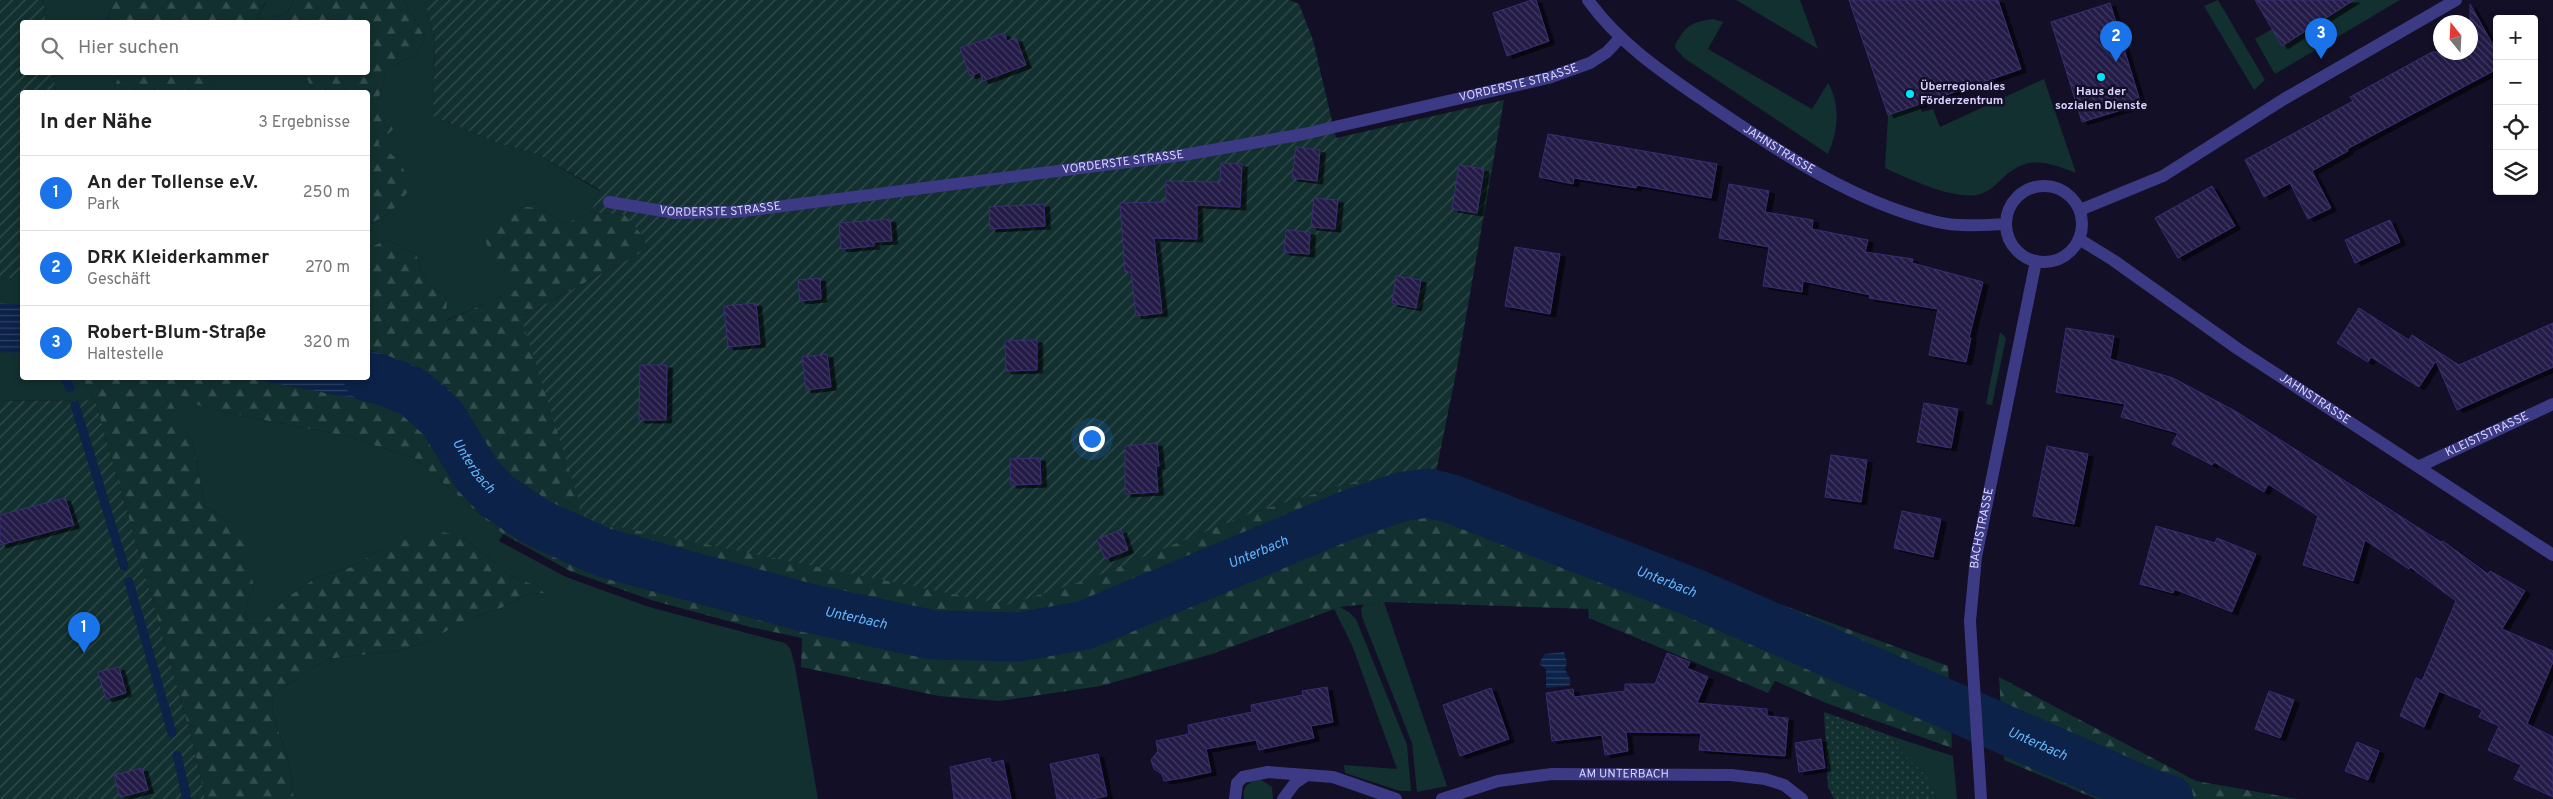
<!DOCTYPE html>
<html lang="de">
<head>
<meta charset="utf-8">
<style>
	:root { --surface:#fff; --page:#f6f6f6; --text:#222; --muted:#767676; --line:#e0e0e0; --accent:#1a73e8 }
	body { margin:0; font-family:Overpass,sans-serif; background:var(--page); color:var(--text) }
	.controls { position:absolute; right:15px; top:15px; display:grid; overflow:hidden; border-radius:5px; box-shadow:0 2px 8px #0003 }
	.controls button { width:45px; height:45px; display:grid; place-items:center; padding:0; border:0; border-bottom:1px solid var(--line); background:var(--surface); color:var(--text); font:25px sans-serif }
	.compass { position:absolute; left:2433px; top:15px; width:45px; height:45px; border-radius:50%; background:var(--surface); box-shadow:0 2px 8px #0003; rotate:342deg }
	.you { position:absolute; left:1091px; top:438px; width:18px; height:18px; margin:-12px; border:4px solid #fff; border-radius:50%; background:#1a73e8; box-shadow:0 0 0 8px #1a73e833 }
	.badge { display:grid; place-items:center; width:32px; height:32px; border-radius:50%; background:var(--accent); color:#fff; font-size:16px; font-weight:700 }
	.pin { position:absolute; translate:-50% -41px; filter:drop-shadow(0 1px 2px #0008) }
	.pin::after { content:''; position:absolute; top:26px; width:18px; height:15px; background:inherit; clip-path:polygon(0 0,100% 0,50% 100%) }
	.list { margin:0; padding:0; list-style:none }
	h2 { display:flex; justify-content:space-between; align-items:center; height:65px; margin:0; padding:0 20px; font-size:21px }
	h2 small { font-size:16px; font-weight:400; color:var(--muted) }
	.list li { display:grid; grid-template-columns:32px 1fr auto; gap:15px; align-items:center; box-sizing:border-box; height:75px; padding:0 20px; border-top:1px solid var(--line) }
	.list b { display:block; font-size:19px; white-space:nowrap }
	.list p { margin:0; font-size:16px; white-space:nowrap; color:var(--muted) }
	.list em { font-size:16px; font-style:normal; color:var(--muted) }
	.icon { flex:none; width:28px; height:28px; fill:none; stroke:currentColor; stroke-width:2; stroke-linecap:round; stroke-linejoin:round }
	.map { position:relative; flex:none; width:2553px; height:799px; overflow:hidden }
	.search { position:absolute; background:var(--surface); box-shadow:0 2px 8px #0003; left:20px; top:20px; width:350px; height:55px; display:flex; align-items:center; gap:12px; box-sizing:border-box; padding:0 18px; border-radius:5px; color:var(--muted); font-size:19px }
	.panel { position:absolute; background:var(--surface); box-shadow:0 2px 8px #0003; left:20px; top:90px; width:350px; height:290px; border-radius:5px }
	.map>svg:first-child { display:block }
	.grass { fill:#12302f }
	.forest { fill:url(#forest-firs) }
	.park { fill:url(#park-dots) }
	.garden { fill:url(#garden-furrows) }
	.water { fill:url(#water-rules) }
	.lines { fill:none; stroke-linecap:round; stroke-linejoin:round }
	.stream { stroke:#0c2248; stroke-width:9 }
	.river { stroke:#0c2248; stroke-width:49 }
	.building { fill:url(#building-back-hatch); stroke:#3b2d73; filter:url(#shadow) }
	.street { stroke:#3d3a85; stroke-width:12 }
	.poi-dot { fill:#00e5ff; stroke:#130f26; stroke-width:2 }
	.labels { text-anchor:middle; dominant-baseline:central; stroke-width:5; stroke-linejoin:round; paint-order:stroke }
	.street-label { font-size:12px; fill:#d9d4ff; stroke:#130f26 }
	.poi-label { font-size:12px; font-weight:bold; fill:#d9d4ff; stroke:#130f26; text-anchor:start }
	.water-label { font-size:14px; font-style:italic; fill:#62b6ff; stroke:#130f26 }
</style>
</head>
<body>
<div class="map">
<svg width="2553" height="799" viewBox="0 0 2553 799">
	<defs>
		<pattern id="forest-firs" width="22" height="20" patternUnits="userSpaceOnUse" patternTransform="scale(1.25)"><rect width="22" height="20" fill="#12302f"/><path d="M5 1l3.5 6h-7zM16 11l3.5 6h-7z" fill="#344d4e"/></pattern>
		<pattern id="park-dots" width="8" height="8" patternUnits="userSpaceOnUse" patternTransform="scale(1.25)"><rect width="8" height="8" fill="#12302f"/><path d="M2 2h.1M6 6h.1" fill="none" stroke="#344d4e" stroke-width="1.8" stroke-linecap="round"/></pattern>
		<pattern id="garden-furrows" width="10" height="10" patternUnits="userSpaceOnUse" patternTransform="scale(1.25)"><rect width="10" height="10" fill="#12302f"/><path d="M-1 1l2-2M0 10L10 0M9 11l2-2" fill="none" stroke="#344d4e"/></pattern>
		<pattern id="water-rules" width="6" height="5" patternUnits="userSpaceOnUse" patternTransform="scale(1.25)"><rect width="6" height="5" fill="#0c2248"/><path d="M0 2.5h6" fill="none" stroke="#2f4163"/></pattern>
		<pattern id="building-back-hatch" width="6" height="6" patternUnits="userSpaceOnUse" patternTransform="scale(1.25)"><rect width="6" height="6" fill="#241b47"/><path d="M-1 5l2 2M0 0l6 6M5-1l2 2" fill="none" stroke="#433b63"/></pattern>
		<filter id="shadow"><feDropShadow dx="5.5" dy="3" stdDeviation="0" flood-color="#0009"/></filter>
	</defs>
	<rect width="100%" height="100%" fill="#130f26"/>
	<path class="grass" d="M 43,0 L 105,0 L 111,8 L 107,22 L 46,22 Z
		M 264,0 L 294,0 L 288,12 L 264,22 L 255,22 L 266,2 Z
		M 404,0 L 425,0 L 435,41 L 433,116 L 498,143 L 537,154 L 600,191 L 591,212 L 564,224 L 541,208 L 521,288 L 445,321 L 447,299 L 426,282 L 416,254 L 387,240 L 368,248 L 368,225 L 390,213 L 400,161 L 378,144 L 378,101 L 387,69 L 416,54 L 425,38 Z
		M 1736,0 L 1800,0 L 1818,49 Z
		M 2218,0 L 2265,80 L 2254,90 L 2204,6 Z
		M 2354,0 L 2400,0 L 2275,74 L 2255,39 L 2272,29 Z
		M 1713,19 L 1723,22 L 1708,49 L 1812,109 L 1828,83 C 1841,104 1838,132 1828,154 L 1684,58 L 1676,49 L 1675,45 C 1686,26 1690,22 1713,19 Z
		M 228,72 L 304,73 L 314,92 L 197,92 L 205,90 Z
		M 53,73 L 121,73 L 113,89 L 113,92 L 56,92 Z
		M 2044,79 L 2076,173 C 2050,163 2030,154 2005,176 C 1995,185 1990,192 1977,195 C 1952,199 1908,179 1885,168 L 1888,115 L 1919,104 L 1922,112 L 1933,109 L 1940,127 Z
		M 0,278 L 22,278 L 22,304 L 0,303 Z
		M 2000,332 L 2006,338 L 1992,405 L 1986,404 Z
		M 0,352 L 22,353 L 22,378 L 81,378 L 95,400 L 0,401 Z
		M 167,396 L 228,413 L 346,436 L 414,458 L 503,534 L 499,541 L 566,577 L 649,607 L 785,643 L 790,648 L 795,666 L 818,799 L 294,799 L 289,763 L 272,711 L 273,699 L 279,690 L 327,659 L 397,651 L 428,642 L 467,619 L 501,608 L 528,594 L 543,593 L 537,586 L 511,576 L 463,537 L 380,550 L 352,567 L 317,577 L 288,597 L 262,623 L 250,624 L 244,614 L 254,587 L 224,518 L 205,506 L 192,440 Z
		M 1384,602 L 1447,786 L 1417,792 L 1412,743 L 1362,617 L 1361,609 L 1364,604 Z
		M 1340,607 L 1349,612 L 1356,619 L 1407,745 L 1411,791 L 1400,791 L 1345,773 L 1344,765 L 1397,769 L 1352,645 L 1334,609 Z
		M 1897,738 L 1953,756 L 1957,799 L 1936,799 C 1931,770 1907,765 1895,742 Z
		M 1260,779 L 1272,787 L 1273,799 L 1244,799 C 1242,786 1248,782 1260,779 Z"/>
	<path class="forest" d="M 105,0 L 264,0 L 266,1 L 255,22 L 107,22 L 111,9 Z
		M 294,0 L 404,0 L 425,38 L 416,54 L 387,69 L 378,101 L 400,122 L 378,144 L 400,161 L 411,188 L 390,213 L 368,225 L 368,92 L 314,92 L 304,73 L 368,72 L 368,22 L 264,22 L 288,12 Z
		M 121,73 L 121,72 L 228,73 L 205,90 L 197,92 L 113,92 L 113,89 Z
		M 511,206 L 541,208 L 564,224 L 591,212 L 625,215 L 642,235 L 648,249 L 521,317 L 1254,512 L 1360,480 L 1392,482 L 1408,476 L 1435,477 L 1948,666 L 1952,748 L 1826,703 L 1775,681 L 1768,693 L 1589,618 L 1588,609 L 1384,602 L 1340,607 L 1212,654 L 1101,686 L 1000,701 L 939,696 L 801,667 L 802,638 L 750,627 L 651,600 L 570,571 L 503,534 L 414,458 L 346,436 L 228,413 L 168,397 L 192,440 L 205,506 L 224,518 L 244,545 L 254,587 L 244,614 L 250,624 L 262,623 L 288,597 L 317,577 L 352,567 L 380,550 L 404,540 L 443,532 L 463,537 L 511,576 L 537,586 L 544,593 L 528,594 L 501,608 L 467,619 L 428,642 L 397,651 L 327,659 L 279,690 L 273,699 L 272,711 L 289,763 L 294,799 L 205,799 L 192,739 L 95,400 L 81,378 L 247,378 L 369,401 L 398,410 L 417,423 L 457,466 L 421,368 L 368,349 L 368,248 L 387,240 L 416,254 L 426,282 L 447,299 L 446,321 L 520,288 L 494,271 L 486,241 Z
		M 1999,677 L 2196,781 L 2298,799 L 2096,799 L 2004,760 Z"/>
	<path class="park" d="M 1824,712 L 1897,738 L 1895,742 C 1907,765 1931,769 1936,799 L 1834,799 L 1828,787 Z"/>
	<path class="garden" d="M 0,0 L 43,0 L 46,22 L 22,22 L 22,72 L 53,73 L 56,92 L 22,92 L 22,278 L 0,278 Z
		M 425,0 L 1289,0 L 1299,4 L 1313,40 L 1336,138 L 1504,100 L 1457,368 L 1435,477 L 1408,476 L 1392,482 L 1360,480 L 1254,512 L 1089,579 L 1007,605 L 585,520 L 521,317 L 648,249 L 642,235 L 625,215 L 591,212 L 600,190 L 537,154 L 498,143 L 433,116 L 435,41 Z
		M 95,400 L 192,739 L 205,799 L 0,799 L 0,401 Z"/>
	<path class="water" d="M 0,303 L 22,304 L 22,353 L 0,352 Z
		M 368,349 L 421,368 L 451,391 L 471,421 L 479,449 L 477,475 L 457,466 L 417,423 L 398,410 L 369,401 L 247,378 L 368,378 Z
		M 1564,652 L 1567,663 L 1565,669 L 1571,681 L 1569,686 L 1546,688 L 1546,669 L 1539,664 L 1544,654 Z"/>
	<g class="lines">
		<path class="stream" d="M 65,378 L 70,388
			M 75,405 L 124,566
			M 129,582 L 172,733
			M 177,755 L 187,799"/>
		<path class="river" id="s1" d="M 368,377 L 382,380 L 414,393 L 443,419 L 477,475 L 497,496 L 538,523 L 602,552 L 808,608 L 933,635 L 1019,637 L 1085,625 L 1345,516 L 1404,496 L 1429,493 L 1452,499 L 1692,592 L 2151,794 L 2169,799"/>
	</g>
	<path class="building" d="M 1532,0 L 1536,0 L 1549,41 L 1507,56 L 1493,13 Z
		M 1849,0 L 1998,0 L 2021,69 L 1888,115 Z
		M 2255,0 L 2354,0 L 2282,46 Z
		M 2110,3 L 2141,104 L 2082,122 L 2051,22 Z
		M 2470,4 L 2497,52 L 2497,69 L 2347,149 L 2348,151 L 2312,171 L 2331,208 L 2308,219 L 2290,183 L 2264,197 L 2245,160 L 2353,101 L 2350,97 L 2432,52 L 2470,52 Z
		M 1004,33 L 1007,41 L 1016,38 L 1026,65 L 983,81 L 980,72 L 970,76 L 960,48 Z
		M 1548,134 L 1717,164 L 1711,198 L 1637,185 L 1636,188 L 1574,178 L 1573,184 L 1539,177 Z
		M 1296,147 L 1320,150 L 1317,181 L 1292,178 Z
		M 1221,163 L 1242,164 L 1240,207 L 1197,205 L 1197,239 L 1154,238 L 1162,313 L 1136,316 L 1131,272 L 1125,272 L 1120,203 L 1166,202 L 1166,181 L 1220,182 Z
		M 1459,165 L 1484,169 L 1477,213 L 1452,209 Z
		M 1729,184 L 1769,191 L 1765,212 L 1813,220 L 1812,229 L 1868,240 L 1865,252 L 1913,259 L 1912,263 L 1983,282 L 1969,338 L 1971,338 L 1966,362 L 1929,355 L 1938,309 L 1869,298 L 1870,295 L 1803,281 L 1802,292 L 1763,286 L 1769,247 L 1719,238 Z
		M 2212,186 L 2235,226 L 2178,258 L 2155,218 Z
		M 1314,198 L 1338,200 L 1335,229 L 1311,227 Z
		M 1044,204 L 1045,226 L 990,229 L 989,207 Z
		M 890,219 L 892,241 L 874,242 L 874,246 L 841,249 L 839,223 Z
		M 2390,220 L 2400,242 L 2355,263 L 2345,240 Z
		M 1286,230 L 1310,232 L 1309,254 L 1284,252 Z
		M 1515,247 L 1560,254 L 1550,314 L 1505,306 Z
		M 1396,276 L 1421,280 L 1416,308 L 1392,303 Z
		M 820,278 L 821,299 L 800,301 L 798,280 Z
		M 756,303 L 760,344 L 728,347 L 724,306 Z
		M 2359,308 L 2409,340 L 2412,335 L 2459,365 L 2553,323 L 2553,367 L 2457,410 L 2436,361 L 2419,387 L 2371,357 L 2368,362 L 2337,343 Z
		M 2066,328 L 2114,336 L 2110,359 L 2173,378 L 2235,411 L 2441,542 L 2443,541 L 2488,574 L 2490,571 L 2525,591 L 2502,629 L 2553,651 L 2553,662 L 2527,724 L 2553,737 L 2553,797 L 2514,779 L 2521,765 L 2488,750 L 2499,726 L 2479,717 L 2482,710 L 2439,691 L 2424,727 L 2400,716 L 2416,678 L 2422,681 L 2456,601 L 2410,567 L 2409,569 L 2365,540 L 2353,581 L 2303,565 L 2318,516 L 2268,484 L 2264,492 L 2214,462 L 2212,465 L 2172,444 L 2178,433 L 2121,417 L 2125,404 L 2056,392 Z
		M 1037,340 L 1037,370 L 1006,371 L 1005,341 Z
		M 827,354 L 831,387 L 806,390 L 802,357 Z
		M 640,365 L 667,365 L 666,420 L 639,420 Z
		M 1924,403 L 1958,409 L 1951,448 L 1917,442 Z
		M 1157,443 L 1159,466 L 1156,466 L 1158,492 L 1125,494 L 1125,446 Z
		M 2047,446 L 2088,454 L 2074,524 L 2033,516 Z
		M 1831,455 L 1867,460 L 1861,502 L 1825,497 Z
		M 1040,458 L 1041,484 L 1011,485 L 1010,459 Z
		M 65,498 L 74,525 L 0,545 L 0,515 Z
		M 1902,511 L 1941,519 L 1933,557 L 1894,548 Z
		M 2156,526 L 2215,543 L 2217,538 L 2256,554 L 2232,612 L 2174,589 L 2173,593 L 2140,584 Z
		M 1121,530 L 1128,550 L 1105,559 L 1097,539 Z
		M 1667,653 L 1690,662 L 1687,668 L 1708,677 L 1697,703 L 1767,709 L 1767,716 L 1788,718 L 1785,756 L 1699,750 L 1701,733 L 1626,732 L 1628,751 L 1605,755 L 1602,735 L 1552,741 L 1546,693 L 1573,689 L 1574,697 L 1625,691 L 1625,684 L 1655,684 Z
		M 119,667 L 126,693 L 106,699 L 98,672 Z
		M 1327,687 L 1333,722 L 1311,726 L 1314,738 L 1259,750 L 1256,740 L 1206,749 L 1211,772 L 1183,778 L 1164,781 L 1162,774 L 1154,769 L 1151,760 L 1158,751 L 1156,741 L 1189,734 L 1188,725 L 1252,712 L 1251,705 L 1303,695 L 1302,691 Z
		M 1491,688 L 1509,739 L 1460,756 L 1443,705 Z
		M 2269,691 L 2294,700 L 2280,738 L 2255,729 Z
		M 1821,739 L 1825,768 L 1799,772 L 1795,743 Z
		M 2357,742 L 2379,751 L 2368,780 L 2345,771 Z
		M 1098,754 L 1107,796 L 1093,799 L 1057,799 L 1050,764 Z
		M 990,758 L 991,763 L 1003,760 L 1011,799 L 954,799 L 950,767 Z
		M 142,768 L 148,790 L 120,797 L 114,775 Z"/>
	<g class="lines">
		<g class="street">
			<path id="s2" d="M 1588,0 C 1620,45 1668,76 1713,107 C 1784,155 1854,202 1937,222 C 1959,227 1983,225 2005,224"/>
			<circle cx="2044" cy="224" r="38"/>
			<path id="s3" d="M 609,202 L 675,213 L 736,212 L 1183,155 L 1304,134 L 1548,78 L 1590,63 L 1607,52 L 1620,38"/>
			<path d="M 2080,210 L 2163,176 L 2284,99 L 2456,0"/>
			<path id="s4" d="M 2079,239 L 2113,260 L 2238,349 L 2553,555"/>
			<path id="s5" d="M 2420,466 L 2553,404"/>
			<path d="M 1235,799 L 1237,783 L 1243,777 L 1268,772 L 1333,777 L 1396,799"/>
			<path d="M 1283,799 L 1295,783 L 1307,775"/>
			<path id="s6" d="M 1442,799 L 1498,781 L 1552,774 L 1731,775 L 1765,779 L 1784,785 L 1802,799"/>
			<path id="s7" d="M 1981,799 L 1970,621 L 1976,557 L 2036,261"/>
		</g>
	</g>
	<g class="poi-dot">
		<circle cx="2101" cy="77" r="5"/>
		<circle cx="1910" cy="94" r="5"/>
	</g>
	<g class="labels">
		<g class="street-label">
			<text stroke="none"><textPath href="#s3" startOffset="922">VORDERSTE STRASSE</textPath></text>
			<text stroke="none"><textPath href="#s2" startOffset="244">JAHNSTRASSE</textPath></text>
			<text stroke="none"><textPath href="#s3" startOffset="518">VORDERSTE STRASSE</textPath></text>
			<text stroke="none"><textPath href="#s3" startOffset="112">VORDERSTE STRASSE</textPath></text>
			<text stroke="none"><textPath href="#s4" startOffset="285">JAHNSTRASSE</textPath></text>
			<text stroke="none"><textPath href="#s5" startOffset="74">KLEISTSTRASSE</textPath></text>
			<text stroke="none"><textPath href="#s7" startOffset="272">BACHSTRASSE</textPath></text>
			<text stroke="none"><textPath href="#s6" startOffset="185">AM UNTERBACH</textPath></text>
		</g>
		<g class="poi-label">
			<text x="1920" y="87">Überregionales<tspan x="1920" dy="14">Förderzentrum</tspan></text>
			<text x="2101" y="92" text-anchor="middle">Haus der<tspan x="2101" dy="14">sozialen Dienste</tspan></text>
		</g>
		<g class="water-label">
			<text stroke="none"><textPath href="#s1" startOffset="144">Unterbach</textPath></text>
			<text stroke="none"><textPath href="#s1" startOffset="984">Unterbach</textPath></text>
			<text stroke="none"><textPath href="#s1" startOffset="1419">Unterbach</textPath></text>
			<text stroke="none"><textPath href="#s1" startOffset="564">Unterbach</textPath></text>
			<text stroke="none"><textPath href="#s1" startOffset="1824">Unterbach</textPath></text>
		</g>
	</g>
</svg>
<div class="controls">
<button>+</button>
<button>−</button>
<button><svg class="icon" aria-label="locate" viewBox="0 0 24 24"><circle cx="12" cy="12" r="6"/><path d="M12 2v4M12 18v4M2 12h4M18 12h4"/></svg></button>
<button><svg class="icon" aria-label="layers" viewBox="0 0 24 24"><path d="M12 4l9 5-9 5-9-5zM3 14l9 5 9-5"/></svg></button>
</div>
<svg class="compass" viewBox="-18 -18 36 36"><path d="M0-13l5 13h-10z" fill="#e53935"/><path d="M0 13l5-13h-10z" fill="#767676"/></svg>
<div class="you"></div>
<div class="pin badge" style="left:84px;top:653px">1</div>
<div class="pin badge" style="left:2116px;top:62px">2</div>
<div class="pin badge" style="left:2321px;top:59px">3</div>
<div class="search"><svg class="icon" aria-label="search" viewBox="0 0 24 24"><circle cx="10" cy="10" r="6"/><path d="M15 15l6 6"/></svg>Hier suchen</div>
<section class="panel">
<h2>In der Nähe<small>3 Ergebnisse</small></h2>
<ul class="list">
<li><span class="badge">1</span><div><b>An der Tollense e.V.</b><p>Park</p></div><em>250 m</em></li>
<li><span class="badge">2</span><div><b>DRK Kleiderkammer</b><p>Geschäft</p></div><em>270 m</em></li>
<li><span class="badge">3</span><div><b>Robert-Blum-Straße</b><p>Haltestelle</p></div><em>320 m</em></li>
</ul>
</section>
</div>
</body>
</html>
